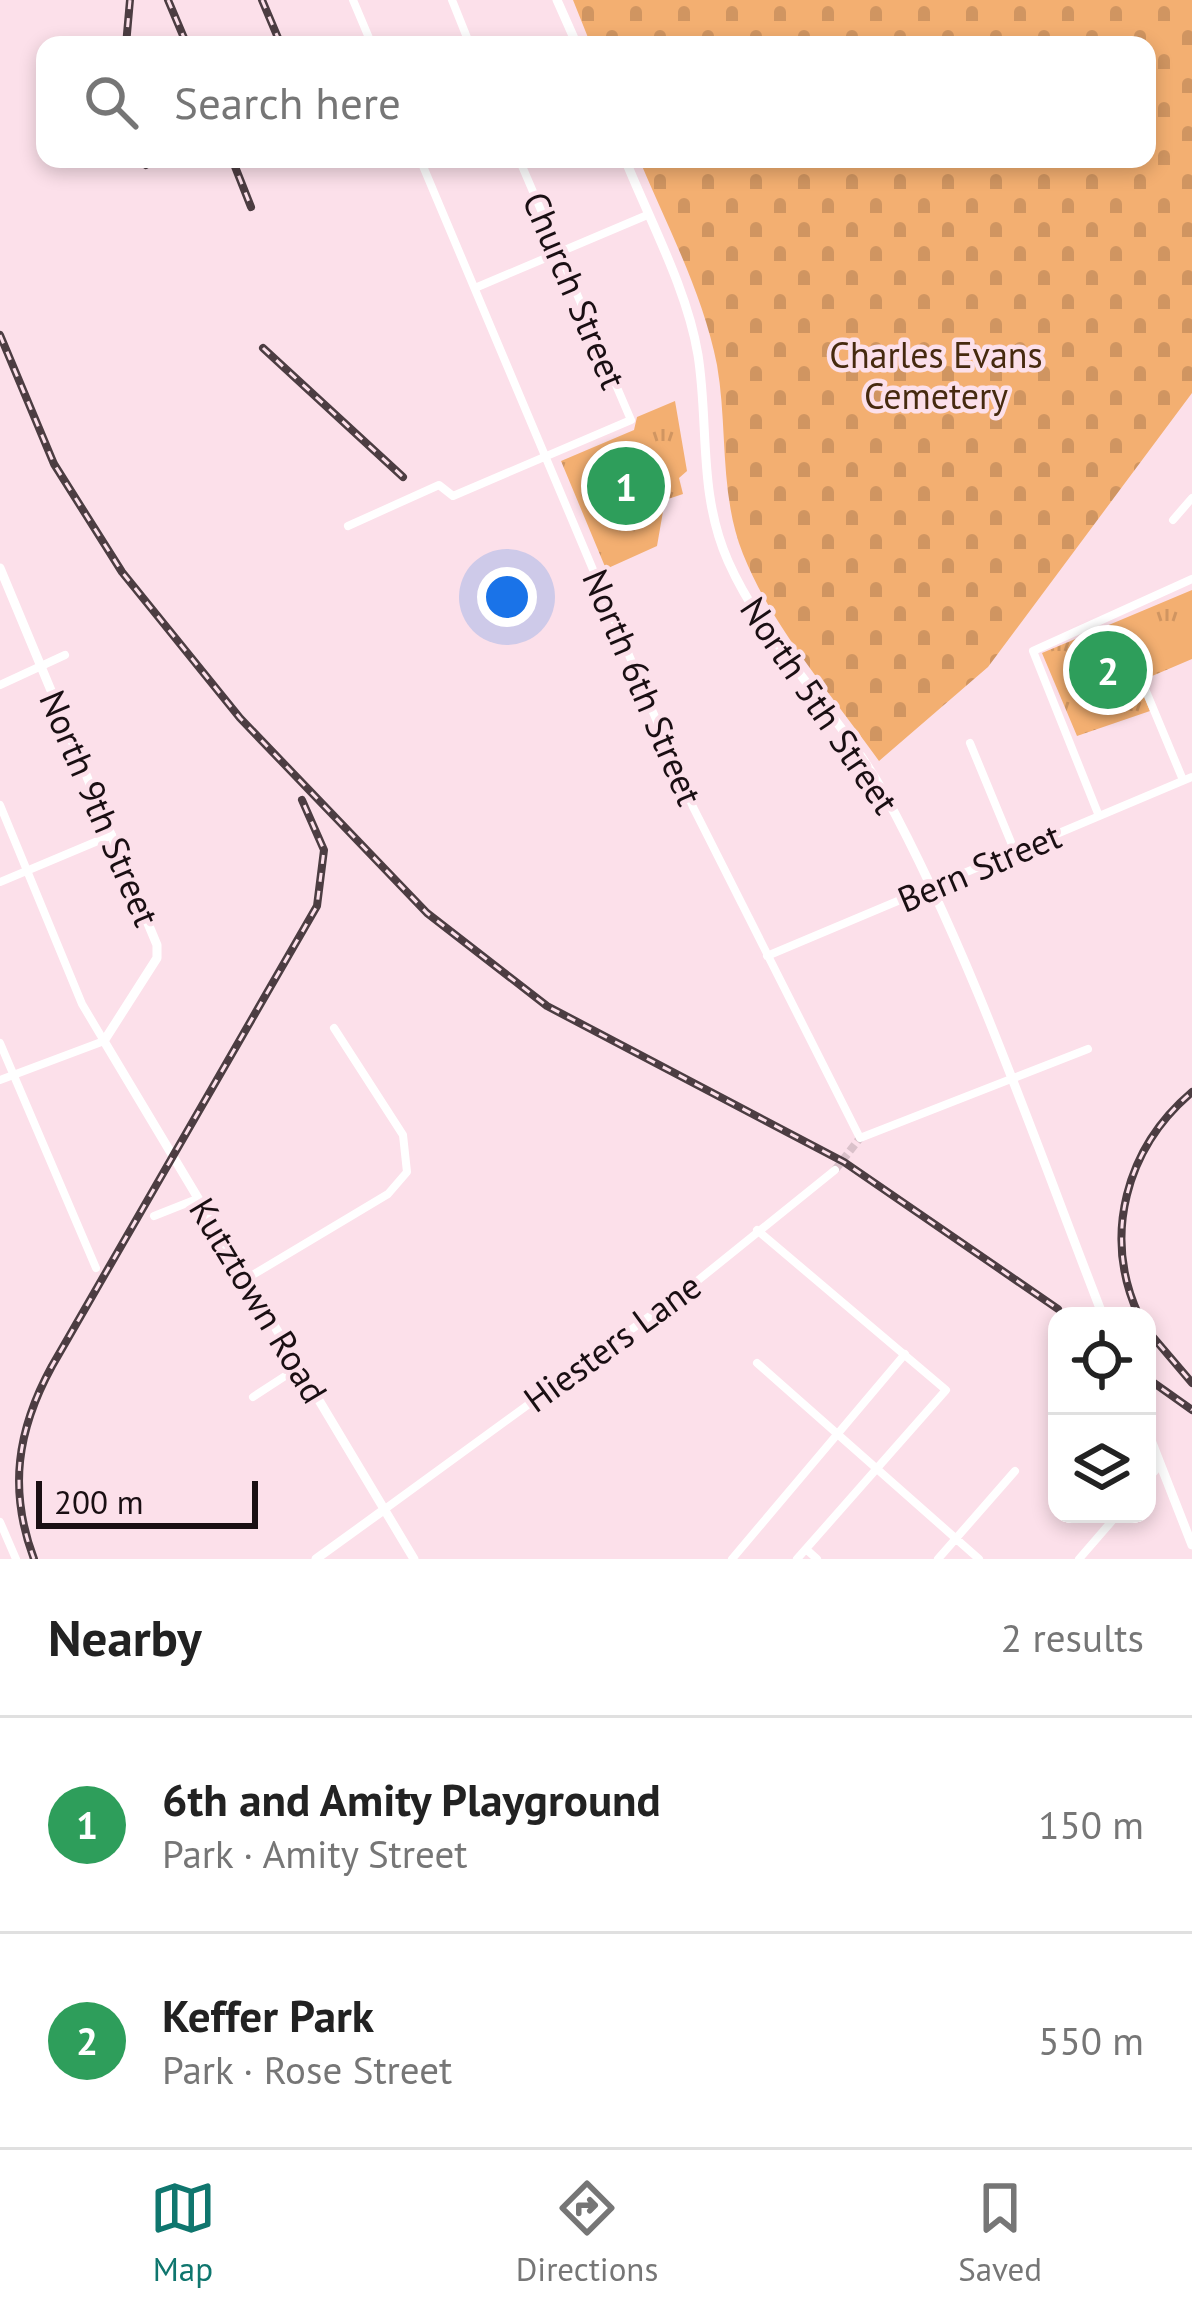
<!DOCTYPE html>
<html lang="en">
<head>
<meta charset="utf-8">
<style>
	:root { --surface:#fff; --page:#f2f2f2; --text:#222; --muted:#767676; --line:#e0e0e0; --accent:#0f766e }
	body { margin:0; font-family:"PT Sans",sans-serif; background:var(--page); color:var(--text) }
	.controls { position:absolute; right:36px; bottom:36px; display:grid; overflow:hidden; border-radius:24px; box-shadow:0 6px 18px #0003 }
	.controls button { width:108px; height:108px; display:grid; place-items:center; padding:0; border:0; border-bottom:3px solid var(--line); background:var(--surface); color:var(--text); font:60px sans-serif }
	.scale { position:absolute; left:36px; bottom:30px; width:222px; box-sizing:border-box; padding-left:12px; border:6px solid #1a0f13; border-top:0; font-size:33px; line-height:42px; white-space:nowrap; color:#1a0f13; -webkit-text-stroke:9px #fce0ea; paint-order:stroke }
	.you { position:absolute; left:507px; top:597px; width:42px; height:42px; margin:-30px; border:9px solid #fff; border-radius:50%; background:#1a73e8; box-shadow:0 0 0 18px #1a73e833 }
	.badge { display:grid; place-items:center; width:78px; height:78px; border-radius:50%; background:var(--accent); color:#fff; font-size:39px; font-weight:700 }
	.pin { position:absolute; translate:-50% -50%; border:6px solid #fff; box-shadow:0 3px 12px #0006 }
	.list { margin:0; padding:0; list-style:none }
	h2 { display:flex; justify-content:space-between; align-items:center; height:156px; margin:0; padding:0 48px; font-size:51px }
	h2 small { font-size:39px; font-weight:400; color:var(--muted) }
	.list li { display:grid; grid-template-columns:78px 1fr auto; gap:36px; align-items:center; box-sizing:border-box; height:216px; padding:0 48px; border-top:3px solid var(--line) }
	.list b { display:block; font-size:45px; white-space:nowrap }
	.list p { margin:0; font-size:39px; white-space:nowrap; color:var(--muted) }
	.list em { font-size:39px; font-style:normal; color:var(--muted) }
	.icon { flex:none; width:66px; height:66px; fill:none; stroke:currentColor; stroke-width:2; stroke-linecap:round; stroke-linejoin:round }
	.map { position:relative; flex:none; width:1192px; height:1559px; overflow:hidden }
	.search { position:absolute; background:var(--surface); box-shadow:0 6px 18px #0003; left:36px; right:36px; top:36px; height:132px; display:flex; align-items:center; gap:30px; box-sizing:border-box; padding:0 42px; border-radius:24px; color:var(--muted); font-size:45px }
	.sheet { height:588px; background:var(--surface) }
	nav { display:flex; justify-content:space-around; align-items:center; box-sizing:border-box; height:168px; border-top:3px solid var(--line); background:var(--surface); font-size:33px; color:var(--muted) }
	nav a { display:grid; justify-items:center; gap:6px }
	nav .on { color:var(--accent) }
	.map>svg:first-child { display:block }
	.cemetery { fill:url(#cemetery-stones) }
	.park { fill:url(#park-tufts) }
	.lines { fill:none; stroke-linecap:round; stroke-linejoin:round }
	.minor-tunnel { stroke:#dac1ca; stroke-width:8; stroke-dasharray:8 4; stroke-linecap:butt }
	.minor { stroke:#fff; stroke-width:8 }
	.major { stroke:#fff; stroke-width:9 }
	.rail-casing { stroke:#4c3d42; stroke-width:8 }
	.rail { stroke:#fce0ea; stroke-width:3; stroke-dasharray:9; stroke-linecap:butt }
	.labels { text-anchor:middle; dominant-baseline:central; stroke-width:9; stroke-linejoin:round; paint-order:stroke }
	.street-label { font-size:36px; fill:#1a0f13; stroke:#fce0ea }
	.park-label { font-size:36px; fill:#462a0f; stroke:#fce0ea }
</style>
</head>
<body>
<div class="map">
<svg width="1192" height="1559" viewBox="0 0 1192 1559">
	<defs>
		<pattern id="cemetery-stones" width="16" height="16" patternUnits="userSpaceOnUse" patternTransform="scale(3)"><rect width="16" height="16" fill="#f3af71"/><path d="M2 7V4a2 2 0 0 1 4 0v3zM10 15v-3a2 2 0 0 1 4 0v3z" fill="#d09561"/></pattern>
		<pattern id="park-tufts" width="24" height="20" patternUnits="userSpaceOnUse" patternTransform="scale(3)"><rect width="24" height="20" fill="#f3af71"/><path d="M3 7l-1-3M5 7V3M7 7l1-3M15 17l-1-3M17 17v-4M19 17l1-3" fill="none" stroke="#d09561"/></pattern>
	</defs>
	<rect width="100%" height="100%" fill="#fce0ea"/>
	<path class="cemetery" d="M 573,0 L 1192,0 L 1192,393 L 988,667 L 879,761 C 833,696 773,629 743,554 C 719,494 728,428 717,365 C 703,293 667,226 639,159 L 1147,159 L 1147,45 L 591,45 Z"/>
	<path class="park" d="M 675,401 L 687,471 L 679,478 L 683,494 L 665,500 L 657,546 L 606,569 L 561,461 L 634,430 L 637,417 Z
		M 1192,590 L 1192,659 L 1138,682 L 1150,711 L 1077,736 L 1042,653 Z"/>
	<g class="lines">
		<path class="minor-tunnel" d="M 835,1170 L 860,1138"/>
		<path class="minor" d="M 353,0 L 372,45
			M 452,0 L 470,45
			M 420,159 L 693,807 L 860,1138 L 1088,1049
			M 475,288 L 645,216
			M 1173,520 L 1192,498
			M 348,526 L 439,485 L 453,496 L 631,420 L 519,159
			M 1143,684 L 1183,780
			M 0,685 L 65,655
			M 970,743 L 1015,852
			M 0,805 L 82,1004 L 104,1041 L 0,1080
			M 1099,816 L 1033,651 L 1192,579
			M 0,882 L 112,835
			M 767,956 L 1192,777
			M 0,1043 L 96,1268
			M 154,1216 L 197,1199
			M 757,1230 L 946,1390 L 797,1559
			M 246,1279 L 388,1194 L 407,1172 L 403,1135 L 334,1028
			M 757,1363 L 979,1559
			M 253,1397 L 299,1367
			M 1147,1480 L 1160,1465
			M 385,1509 L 691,1286 L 835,1170
			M 0,1522 L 16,1559
			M 807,1550 L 817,1559
			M 732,1559 L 905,1354
			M 938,1559 L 1015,1471
			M 1079,1559 L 1118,1514"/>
		<path class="major" d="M 557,0 L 577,45
			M 625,159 C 650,221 687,289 698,355 C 709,425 698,493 728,561 C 765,645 840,713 885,795 C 971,953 1037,1147 1103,1316
			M 0,568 L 157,945 L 157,958 L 104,1041 L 414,1559
			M 1147,1430 L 1192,1545
			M 316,1559 L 385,1509"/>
		<defs>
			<path id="rail" d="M 168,0 L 187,45
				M 262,0 L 281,45
				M 126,45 L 130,0
				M 143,159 L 146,165
				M 232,159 L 251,207
				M 0,335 L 54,464 L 122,572 L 240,718 L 427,913 L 547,1006 L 844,1162 L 1058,1309
				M 263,348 L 403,477
				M 1139,1316 C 1102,1236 1126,1148 1192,1092
				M 1147,1330 L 1192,1383
				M 1147,1378 L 1192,1410
				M 34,1559 C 8,1490 17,1430 52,1366 L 317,906 L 324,850 L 302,800"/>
		</defs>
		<use href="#rail" class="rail-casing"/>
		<use href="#rail" class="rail"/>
	</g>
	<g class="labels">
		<g class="street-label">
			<text transform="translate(575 290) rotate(67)">Church Street</text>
			<text transform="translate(643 687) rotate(67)">North 6th Street</text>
			<text transform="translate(820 705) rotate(56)">North 5th Street</text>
			<text transform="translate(100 808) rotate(67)">North 9th Street</text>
			<text transform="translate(979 867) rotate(-23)">Bern Street</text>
			<text transform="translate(259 1300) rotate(59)">Kutztown Road</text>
			<text transform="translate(612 1342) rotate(-36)">Hiesters Lane</text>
		</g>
		<g class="park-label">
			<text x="936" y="354">Charles Evans<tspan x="936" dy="41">Cemetery</tspan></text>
		</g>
	</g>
</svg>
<div class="controls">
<button><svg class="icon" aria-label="locate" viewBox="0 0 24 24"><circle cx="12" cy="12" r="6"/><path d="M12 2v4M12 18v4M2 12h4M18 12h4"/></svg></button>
<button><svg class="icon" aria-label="layers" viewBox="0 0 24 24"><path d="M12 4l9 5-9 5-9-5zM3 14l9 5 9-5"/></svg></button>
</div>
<div class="scale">200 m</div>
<div class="you"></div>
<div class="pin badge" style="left:626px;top:486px;background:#2e9e5b">1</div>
<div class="pin badge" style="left:1108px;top:670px;background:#2e9e5b">2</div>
<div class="search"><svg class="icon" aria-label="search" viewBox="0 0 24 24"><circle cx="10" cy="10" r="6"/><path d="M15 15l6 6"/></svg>Search here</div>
</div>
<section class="sheet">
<h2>Nearby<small>2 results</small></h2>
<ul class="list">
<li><span class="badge" style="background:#2e9e5b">1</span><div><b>6th and Amity Playground</b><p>Park · Amity Street</p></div><em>150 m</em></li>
<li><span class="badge" style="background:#2e9e5b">2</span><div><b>Keffer Park</b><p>Park · Rose Street</p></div><em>550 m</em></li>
</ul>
</section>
<nav>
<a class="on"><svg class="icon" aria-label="map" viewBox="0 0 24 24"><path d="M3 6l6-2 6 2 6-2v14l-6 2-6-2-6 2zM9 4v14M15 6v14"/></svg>Map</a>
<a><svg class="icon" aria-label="directions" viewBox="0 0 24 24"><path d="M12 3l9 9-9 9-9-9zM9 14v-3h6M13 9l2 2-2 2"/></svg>Directions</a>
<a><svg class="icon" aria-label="saved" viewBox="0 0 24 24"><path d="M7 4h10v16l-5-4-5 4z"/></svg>Saved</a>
</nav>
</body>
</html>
